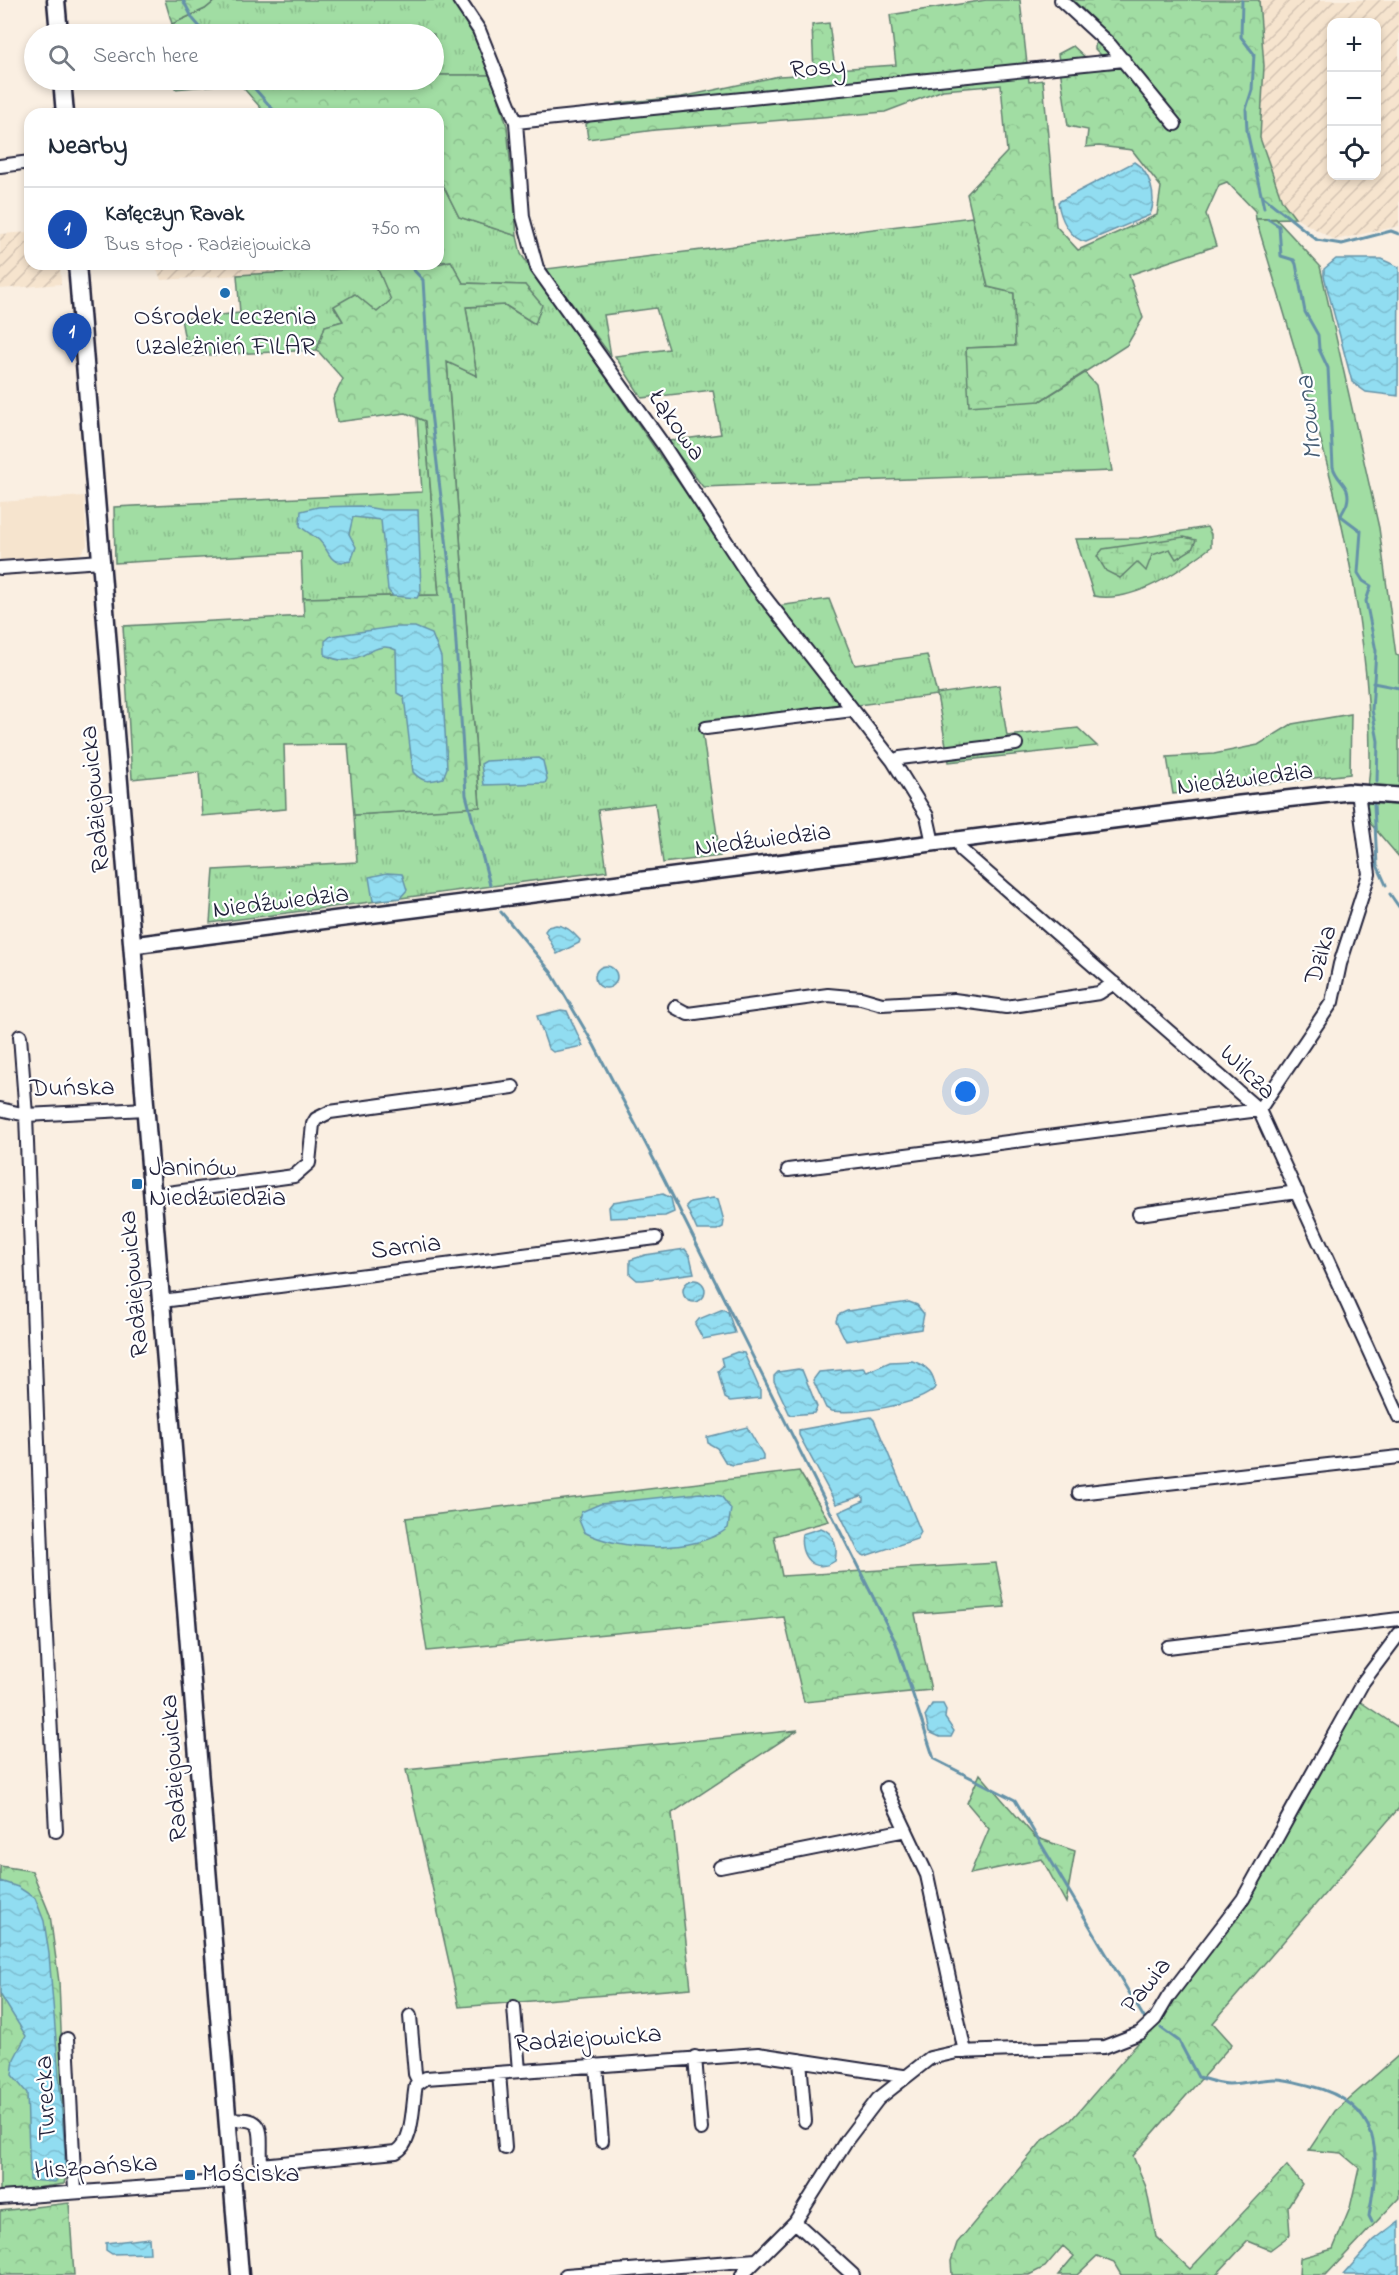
<!DOCTYPE html>
<html lang="en">
<head>
<meta charset="utf-8">
<style>
	:root { --surface:#fff; --page:#f6f6f7; --text:#1f2937; --muted:#747a83; --line:#e0e1e3; --accent:#0f766e }
	body { margin:0; font-family:"Indie Flower",sans-serif; background:var(--page); color:var(--text) }
	.controls { position:absolute; right:18px; top:18px; display:grid; overflow:hidden; border-radius:12px; box-shadow:0 3px 9px #0003 }
	.controls button { width:54px; height:54px; display:grid; place-items:center; padding:0; border:0; border-bottom:2px solid var(--line); background:var(--surface); color:var(--text); font:30px sans-serif }
	.you { position:absolute; left:966px; top:1092px; width:21px; height:21px; margin:-15px; border:4px solid #fff; border-radius:50%; background:#1a73e8; box-shadow:0 0 0 9px #1a73e833 }
	.badge { display:grid; place-items:center; width:39px; height:39px; border-radius:50%; background:var(--accent); color:#fff; font-size:20px; font-weight:700 }
	.pin { position:absolute; translate:-50% -50px; filter:drop-shadow(0 2px 3px #0008) }
	.pin::after { content:''; position:absolute; top:32px; width:21px; height:18px; background:inherit; clip-path:polygon(0 0,100% 0,50% 100%) }
	.list { margin:0; padding:0; list-style:none }
	h2 { display:flex; justify-content:space-between; align-items:center; height:78px; margin:0; padding:0 24px; font-size:26px }
	h2 small { font-size:20px; font-weight:400; color:var(--muted) }
	.list li { display:grid; grid-template-columns:39px 1fr auto; gap:18px; align-items:center; box-sizing:border-box; height:84px; padding:0 24px; border-top:2px solid var(--line) }
	.list b { display:block; font-size:22px; white-space:nowrap }
	.list p { margin:0; font-size:20px; white-space:nowrap; color:var(--muted) }
	.list em { font-size:20px; font-style:normal; color:var(--muted) }
	.icon { flex:none; width:33px; height:33px; fill:none; stroke:currentColor; stroke-width:2; stroke-linecap:round; stroke-linejoin:round }
	.map { position:relative; flex:none; width:1399px; height:2275px; overflow:hidden }
	.search { position:absolute; background:var(--surface); box-shadow:0 3px 9px #0003; left:24px; top:24px; width:420px; height:66px; display:flex; align-items:center; gap:15px; box-sizing:border-box; padding:0 21px; border-radius:33px; color:var(--muted); font-size:22px }
	.panel { position:absolute; background:var(--surface); box-shadow:0 3px 9px #0003; left:24px; top:108px; width:420px; height:162px; border-radius:18px }
	.map>svg:first-child { display:block }
	.built { fill:#f6e4ce }
	.industrial { fill:url(#industrial-furrows); fill-rule:evenodd }
	.grass { fill:url(#grass-tufts); stroke:#62806f; stroke-width:1.5 }
	.forest { fill:url(#forest-crowns); stroke:#62806f; stroke-width:1.5 }
	.wetland { fill:url(#wetland-marsh); stroke:#62806f; stroke-width:1.5 }
	.green { fill:#a1dda3; stroke:#62806f; stroke-width:1.5 }
	.water { fill:url(#water-waves); stroke:#6592a8; stroke-width:1.5 }
	.lines { fill:none; stroke-linecap:round; stroke-linejoin:round }
	.stream { stroke:#6592a8; stroke-width:3 }
	.minor-casing { stroke:#22223b; stroke-width:16 }
	.tertiary-casing { stroke:#22223b; stroke-width:20 }
	.secondary-casing { stroke:#22223b; stroke-width:21 }
	.minor { stroke:#fff; stroke-width:12 }
	.tertiary { stroke:#fff; stroke-width:15 }
	.secondary { stroke:#fff; stroke-width:16 }
	.poi-dot { fill:#1f6fb2; stroke:#fff; stroke-width:2 }
	.labels { text-anchor:middle; dominant-baseline:central; stroke-width:4.5; stroke-linejoin:round; paint-order:stroke }
	.street-label { font-size:26px; fill:#22223b; stroke:#fff }
	.poi-label { font-size:26px; fill:#22223b; stroke:#fff; text-anchor:start }
	.water-label { font-size:27px; font-style:italic; fill:#435a72; stroke:#fff }
</style>
</head>
<body>
<div class="map">
<svg width="1399" height="2275" viewBox="0 0 1399 2275">
	<defs>
		<pattern id="industrial-furrows" width="10" height="10" patternUnits="userSpaceOnUse" patternTransform="scale(1.5)"><rect width="10" height="10" fill="#f6e4ce"/><path d="M-1 1l2-2M0 10L10 0M9 11l2-2" fill="none" stroke="#d3c3b2"/></pattern>
		<pattern id="grass-tufts" width="24" height="20" patternUnits="userSpaceOnUse" patternTransform="scale(1.5)"><rect width="24" height="20" fill="#a1dda3"/><path d="M3 7l-1-3M5 7V3M7 7l1-3M15 17l-1-3M17 17v-4M19 17l1-3" fill="none" stroke="#8abd8d"/></pattern>
		<pattern id="forest-crowns" width="20" height="18" patternUnits="userSpaceOnUse" patternTransform="scale(1.5)"><rect width="20" height="18" fill="#a1dda3"/><path d="M2 6a3 3 0 1 1 6 0M12 15a3 3 0 1 1 6 0" fill="none" stroke="#8abd8d"/></pattern>
		<pattern id="wetland-marsh" width="20" height="14" patternUnits="userSpaceOnUse" patternTransform="scale(1.5)"><rect width="20" height="14" fill="#a1dda3"/><path d="M1 5h8M5 5V1M11 12h8M15 12V8" fill="none" stroke="#8abd8d"/></pattern>
		<pattern id="water-waves" width="16" height="10" patternUnits="userSpaceOnUse" patternTransform="scale(1.5)"><rect width="16" height="10" fill="#91ddf1"/><path d="M0 5q4-4 8 0t8 0" fill="none" stroke="#7dbdd0"/></pattern>
	</defs>
	<rect width="100%" height="100%" fill="#faefe2"/>
	<filter id="ink" filterUnits="userSpaceOnUse"><feTurbulence type="fractalNoise" baseFrequency=".0167" numOctaves="2"/><feDisplacementMap in="SourceGraphic" scale="12" xChannelSelector="R" yChannelSelector="G"/><feConvolveMatrix kernelMatrix="1 2 1 2 8 2 1 2 1" color-interpolation-filters="sRGB"/></filter>
	<g filter="url(#ink)">
		<path class="built" d="M 84,496 L 87,545 L 80,554 L 0,560 L 0,502 Z"/>
		<path class="industrial" d="M 1259,0 L 1399,0 L 1399,226 L 1335,240 L 1295,218 L 1282,201 L 1260,138 L 1264,66 ZM 1332,22 L 1376,22 L 1376,176 L 1332,176 Z
			M 30,232 L 30,264 L 60,264 L 61,284 L 0,289 L 0,234 Z
			M 155,264 L 397,264 L 398,265 L 161,280 Z"/>
		<path class="grass" d="M 216,0 L 452,0 L 471,30 L 492,75 L 434,75 L 434,34 L 172,34 L 172,24 L 205,9 Z
			M 175,80 L 244,80 L 239,83 L 175,89 Z
			M 438,175 L 459,217 L 517,236 L 521,254 L 549,295 L 746,580 L 841,704 L 701,723 L 720,856 L 663,863 L 655,803 L 598,810 L 607,871 L 210,923 L 214,870 L 357,862 L 354,815 L 480,806 L 447,361 L 477,376 L 466,307 L 505,305 L 535,324 L 525,285 L 463,283 L 451,261 L 438,262 Z
			M 972,217 L 988,287 L 1014,293 L 1015,346 L 967,348 L 1040,401 L 1085,373 L 1096,385 L 1112,471 L 703,487 L 668,441 L 721,434 L 713,390 L 642,398 L 615,356 L 669,349 L 656,308 L 604,315 L 611,356 L 546,269 Z
			M 377,267 L 392,300 L 377,312 L 334,307 L 343,321 L 325,326 L 317,350 L 188,356 L 181,319 L 240,313 L 237,275 Z
			M 417,418 L 425,421 L 439,595 L 303,598 L 301,552 L 115,563 L 114,507 L 422,492 Z
			M 1207,527 L 1211,534 L 1211,547 C 1181,570 1134,604 1094,596 L 1076,539 L 1139,538 Z
			M 829,599 L 855,665 L 927,655 L 937,694 L 999,685 L 1007,736 L 1078,728 L 1097,746 L 949,762 L 937,695 L 858,705 L 777,606 Z
			M 1351,714 L 1350,774 L 1173,794 L 1167,757 L 1214,754 L 1258,745 L 1292,724 Z"/>
		<path class="forest" d="M 165,0 L 216,0 L 205,9 L 172,24 Z
			M 986,0 L 1020,0 L 1029,82 L 1043,80 L 1056,226 L 1078,250 L 1157,215 L 1161,187 L 1132,150 L 1099,146 L 1086,147 L 1088,130 L 1068,126 L 1058,54 L 1073,46 L 1086,58 L 1102,56 L 1095,49 L 1097,23 L 1073,0 L 1259,0 L 1264,66 L 1260,138 L 1282,201 L 1295,218 L 1256,219 L 1255,211 L 1227,182 L 1219,185 L 1206,214 L 1216,246 L 1129,275 L 1143,318 L 1127,345 L 1040,401 L 969,406 L 966,348 L 1015,346 L 1014,293 L 988,287 L 967,194 L 1007,152 L 1001,85 L 943,90 L 885,112 L 655,130 L 588,139 L 586,124 L 618,103 L 682,97 L 779,76 L 814,74 L 812,25 L 829,23 L 835,69 L 896,65 L 890,15 Z
			M 434,75 L 492,75 L 507,126 L 517,236 L 459,217 L 438,175 L 438,114 L 266,114 L 239,83 L 244,80 L 434,80 Z
			M 451,261 L 463,283 L 525,285 L 542,305 L 535,324 L 505,305 L 466,307 L 477,376 L 447,362 L 480,807 L 354,815 L 348,744 L 284,745 L 286,809 L 202,816 L 199,772 L 132,779 L 123,626 L 304,616 L 303,598 L 439,595 L 425,421 L 406,413 L 337,422 L 333,399 L 343,379 L 317,350 L 325,326 L 343,321 L 334,306 L 355,294 L 377,312 L 391,300 L 377,267 L 438,264 Z
			M 799,1471 L 829,1521 L 774,1536 L 782,1576 L 996,1563 L 1005,1607 L 915,1614 L 931,1690 L 804,1702 L 784,1617 L 427,1651 L 406,1518 Z
			M 1359,1701 L 1399,1728 L 1399,1808 L 1213,2023 L 1232,2044 L 1133,2156 L 1146,2187 L 1156,2237 L 1190,2269 L 1287,2166 L 1302,2184 L 1288,2206 L 1290,2235 L 1270,2250 L 1248,2241 L 1216,2275 L 1121,2275 L 1114,2263 L 1097,2256 L 1077,2275 L 1058,2275 L 1074,2256 L 1063,2246 L 1045,2267 L 1029,2275 L 952,2275 L 951,2261 L 957,2243 L 1042,2141 L 1071,2120 L 1145,2035 L 1247,1901 Z
			M 798,1730 L 672,1813 L 691,1988 L 459,2007 L 406,1770 Z
			M 980,1774 L 1035,1837 L 1075,1851 L 1066,1903 L 1042,1859 L 970,1874 L 989,1829 L 967,1803 Z
			M 0,1866 L 32,1871 L 50,1915 L 59,1982 L 67,2171 L 64,2184 L 0,2193 Z
			M 1399,2055 L 1399,2198 L 1326,2275 L 1299,2275 L 1300,2258 L 1333,2249 L 1350,2208 L 1359,2168 L 1341,2153 L 1309,2150 L 1335,2111 Z
			M 69,2203 L 74,2275 L 0,2275 L 0,2211 Z"/>
		<path class="wetland" d="M 1184,537 L 1196,540 L 1192,549 L 1176,559 L 1170,549 L 1152,555 L 1146,571 L 1137,562 L 1120,578 L 1106,571 L 1097,556 L 1103,549 Z"/>
		<path class="green" d="M 1256,219 L 1276,219 L 1320,266 L 1379,528 L 1396,655 L 1399,656 L 1399,857 L 1364,816 C 1366,798 1370,780 1370,762 C 1371,576 1308,396 1256,219 Z"/>
		<path class="water" d="M 1134,162 C 1151,172 1157,198 1150,215 L 1086,242 C 1070,239 1060,218 1058,202 Z
			M 1336,259 L 1381,259 L 1399,267 L 1398,396 L 1366,392 L 1352,382 L 1324,276 L 1324,269 Z
			M 360,506 L 383,510 L 418,510 L 421,590 L 417,598 L 393,596 L 388,590 L 381,520 L 353,517 L 349,534 L 356,547 L 351,561 C 327,566 332,553 319,540 C 313,535 305,531 300,526 L 301,511 L 318,507 Z
			M 394,627 L 415,627 L 432,634 L 441,657 L 447,768 L 443,778 C 429,782 423,783 413,772 L 404,697 L 397,693 L 396,650 C 371,637 360,673 325,655 L 325,641 L 331,636 Z
			M 538,758 L 543,761 L 547,779 L 545,783 L 484,785 L 481,764 L 486,761 Z
			M 387,873 L 402,874 L 407,890 L 400,898 L 373,901 L 369,877 Z
			M 556,925 C 567,926 572,932 580,940 L 579,943 L 557,954 L 545,931 L 548,927 Z
			M595 977a11 11 0 1 1 22 0a11 11 0 1 1-22 0Z
			M 561,1010 L 567,1011 L 583,1046 L 553,1052 L 548,1048 L 537,1016 Z
			M 663,1194 L 671,1198 L 674,1212 L 665,1216 L 610,1218 L 609,1207 L 613,1202 Z
			M 713,1198 L 718,1199 L 724,1221 L 723,1227 L 717,1230 L 697,1230 L 686,1206 L 690,1202 Z
			M 685,1249 L 690,1256 L 694,1273 L 643,1280 L 637,1280 L 630,1274 L 630,1260 L 645,1255 Z
			M683 1291a11 11 0 1 1 22 0a11 11 0 1 1-22 0Z
			M 909,1302 L 917,1305 L 924,1314 L 921,1329 L 846,1341 L 836,1321 L 838,1315 L 847,1311 Z
			M 723,1309 L 728,1312 L 735,1333 L 703,1339 L 695,1324 L 699,1319 Z
			M 737,1352 L 744,1353 L 760,1390 L 760,1398 L 730,1401 L 725,1398 L 718,1371 L 723,1366 L 721,1358 Z
			M 912,1361 C 926,1365 935,1373 935,1388 C 918,1406 855,1414 831,1411 L 826,1408 L 813,1380 L 819,1372 L 863,1368 L 867,1372 L 890,1362 Z
			M 798,1369 L 802,1370 L 817,1407 L 814,1413 L 790,1415 L 774,1381 L 774,1376 L 778,1372 Z
			M 871,1417 L 874,1420 L 921,1532 L 917,1539 L 865,1556 L 859,1553 L 839,1512 L 864,1501 L 864,1498 L 861,1496 L 836,1504 L 799,1435 L 799,1430 Z
			M 747,1427 L 763,1455 L 763,1460 L 733,1465 L 726,1463 L 717,1448 L 708,1443 L 707,1437 Z
			M 700,1493 L 721,1496 L 731,1509 L 728,1528 C 696,1554 619,1551 584,1532 L 579,1520 L 581,1512 L 600,1504 Z
			M 821,1528 C 835,1533 838,1548 835,1561 C 814,1575 798,1556 802,1534 Z
			M 932,1704 L 943,1704 L 946,1710 L 945,1718 L 954,1731 L 951,1737 L 940,1737 L 929,1732 L 925,1716 Z
			M 0,1881 L 18,1887 L 35,1898 L 44,1921 L 49,1954 L 65,2150 L 65,2167 L 55,2182 L 30,2180 L 27,2093 L 12,2075 L 14,2059 L 26,2036 L 0,1994 Z
			M 1399,2221 L 1399,2275 L 1343,2275 L 1374,2240 Z
			M 149,2238 L 150,2253 L 112,2254 L 106,2250 L 106,2243 Z"/>
		<g class="lines">
			<path class="stream" d="M 183,0 L 193,19 L 206,34
				M 1242,0 L 1241,37 L 1254,54 L 1252,90 L 1246,109 L 1247,131 L 1264,208
				M 247,80 L 277,114
				M 1261,195 L 1317,240 L 1342,244 L 1391,231 L 1399,234
				M 1268,219 L 1279,226 L 1281,256 L 1294,260 L 1296,264 L 1305,312 L 1318,335 L 1319,349 L 1328,368 L 1333,467 C 1337,482 1352,485 1347,503 C 1346,508 1342,511 1341,516 L 1361,531 L 1358,573 L 1363,581 L 1371,586 L 1366,601 L 1376,651 L 1372,710 L 1378,741 L 1377,782
				M 408,264 L 423,280 L 431,413 L 453,598 L 466,795 L 490,885
				M 1373,683 L 1399,688
				M 1374,804 L 1377,865 L 1386,885
				M 1390,894 L 1399,907
				M 501,912 L 551,972 L 594,1045 L 663,1177 L 896,1643 L 934,1759 L 1015,1800 L 1146,2021
				M 1161,2028 L 1179,2041 L 1198,2077 C 1208,2080 1219,2084 1229,2084 C 1244,2084 1259,2079 1275,2079 C 1287,2079 1299,2083 1311,2086 C 1384,2105 1380,2154 1369,2216 L 1372,2222"/>
			<defs>
				<path id="minor" d="M 459,0 L 479,30 L 516,122 L 523,217 L 537,268 L 662,443 L 752,581 L 893,761 L 927,816 L 933,843
					M 1061,0 L 1111,46 L 1175,124
					M 516,122 L 1124,60
					M 0,166 L 30,162
					M 0,568 L 102,561
					M 706,728 L 853,710
					M 893,761 L 900,758 L 1016,744
					M 958,840 L 961,850 L 1259,1110 L 1399,1417
					M 675,1007 L 688,1014 L 828,995 L 861,998 L 882,1004 L 954,1000 L 1006,1007 L 1099,993 L 1114,983
					M 20,1036 L 26,1115 L 43,1579 L 56,1831
					M 0,1109 L 26,1115 L 146,1109
					M 788,1170 L 1259,1110 L 1332,1002 L 1340,964 L 1369,874 L 1358,792
					M 153,1195 L 294,1176 L 309,1163 L 313,1124 L 316,1119 L 330,1112 L 513,1087
					M 1139,1214 L 1297,1192
					M 162,1301 L 656,1238
					M 1079,1493 L 1399,1457
					M 1168,1647 L 1399,1619
					M 886,1788 L 927,1875 L 965,2052
					M 720,1867 L 906,1830
					M 514,2007 L 519,2071
					M 410,2016 L 415,2074 L 419,2082
					M 67,2039 L 75,2191
					M 695,2057 L 701,2129
					M 800,2060 L 805,2121
					M 596,2065 L 602,2141
					M 499,2073 L 505,2148
					M 227,2120 C 269,2116 259,2131 261,2165 L 396,2152 C 414,2143 412,2104 416,2085 L 426,2078 L 758,2054 L 903,2076
					M 0,2198 L 232,2181
					M 795,2222 L 853,2275
					M 566,2275 L 756,2260
					M 742,2275 L 795,2222 L 846,2141 L 878,2099 L 930,2058 L 957,2052 L 1104,2047 L 1140,2033 L 1155,2019 L 1168,1997 L 1243,1899 L 1363,1682 L 1399,1634"/>
				<path id="tertiary" d="M 133,945 L 1231,805 L 1348,792 L 1399,796"/>
				<path id="secondary" d="M 56,0 L 59,34
					M 62,80 L 65,114
					M 77,264 L 240,2275"/>
			</defs>
			<use href="#minor" class="minor-casing"/>
			<use href="#tertiary" class="tertiary-casing"/>
			<use href="#secondary" class="secondary-casing"/>
			<use href="#minor" class="minor"/>
			<use href="#tertiary" class="tertiary"/>
			<use href="#secondary" class="secondary"/>
		</g>
	</g>
	<g class="poi-dot">
		<circle cx="225" cy="293" r="6"/>
		<rect x="131" y="1178" width="12" height="12" rx="3"/>
		<rect x="184" y="2169" width="12" height="12" rx="3"/>
	</g>
	<g class="labels">
		<g class="street-label">
			<text transform="translate(818 69) rotate(-5)">Rosy</text>
			<text transform="translate(676 426) rotate(55)">Łąkowa</text>
			<text transform="translate(1245 780) rotate(-7)">Niedźwiedzia</text>
			<text transform="translate(96 799) rotate(-95)">Radziejowicka</text>
			<text transform="translate(763 841) rotate(-7)">Niedźwiedzia</text>
			<text transform="translate(281 903) rotate(-7)">Niedźwiedzia</text>
			<text transform="translate(1322 955) rotate(-74)">Dzika</text>
			<text transform="translate(1247 1073) rotate(44)">Wilcza</text>
			<text transform="translate(72 1089) rotate(-1)">Duńska</text>
			<text transform="translate(406 1248) rotate(-7)">Sarnia</text>
			<text transform="translate(135 1284) rotate(-95)">Radziejowicka</text>
			<text transform="translate(175 1768) rotate(-94)">Radziejowicka</text>
			<text transform="translate(1147 1986) rotate(-51)">Pawia</text>
			<text transform="translate(588 2040) rotate(-4)">Radziejowicka</text>
			<text transform="translate(47 2098) rotate(-93)">Turecka</text>
			<text transform="translate(96 2168) rotate(-4)">Hiszpańska</text>
		</g>
		<g class="poi-label">
			<text x="225" y="318" text-anchor="middle">Ośrodek Leczenia<tspan x="225" dy="30">Uzależnień FILAR</tspan></text>
			<text x="149" y="1169">Janinów<tspan x="149" dy="30">Niedźwiedzia</tspan></text>
			<text x="202" y="2175">Mościska</text>
		</g>
		<g class="water-label">
			<text transform="translate(1310 418) rotate(-96)">Mrowna</text>
		</g>
	</g>
</svg>
<div class="controls">
<button>+</button>
<button>−</button>
<button><svg class="icon" aria-label="locate" viewBox="0 0 24 24"><circle cx="12" cy="12" r="6"/><path d="M12 2v4M12 18v4M2 12h4M18 12h4"/></svg></button>
</div>
<div class="you"></div>
<div class="pin badge" style="left:72px;top:363px;background:#1a4fb4">1</div>
<div class="search"><svg class="icon" aria-label="search" viewBox="0 0 24 24"><circle cx="10" cy="10" r="6"/><path d="M15 15l6 6"/></svg>Search here</div>
<section class="panel">
<h2>Nearby<small></small></h2>
<ul class="list">
<li><span class="badge" style="background:#1a4fb4">1</span><div><b>Kałęczyn Ravak</b><p>Bus stop · Radziejowicka</p></div><em>750 m</em></li>
</ul>
</section>
</div>
</body>
</html>
